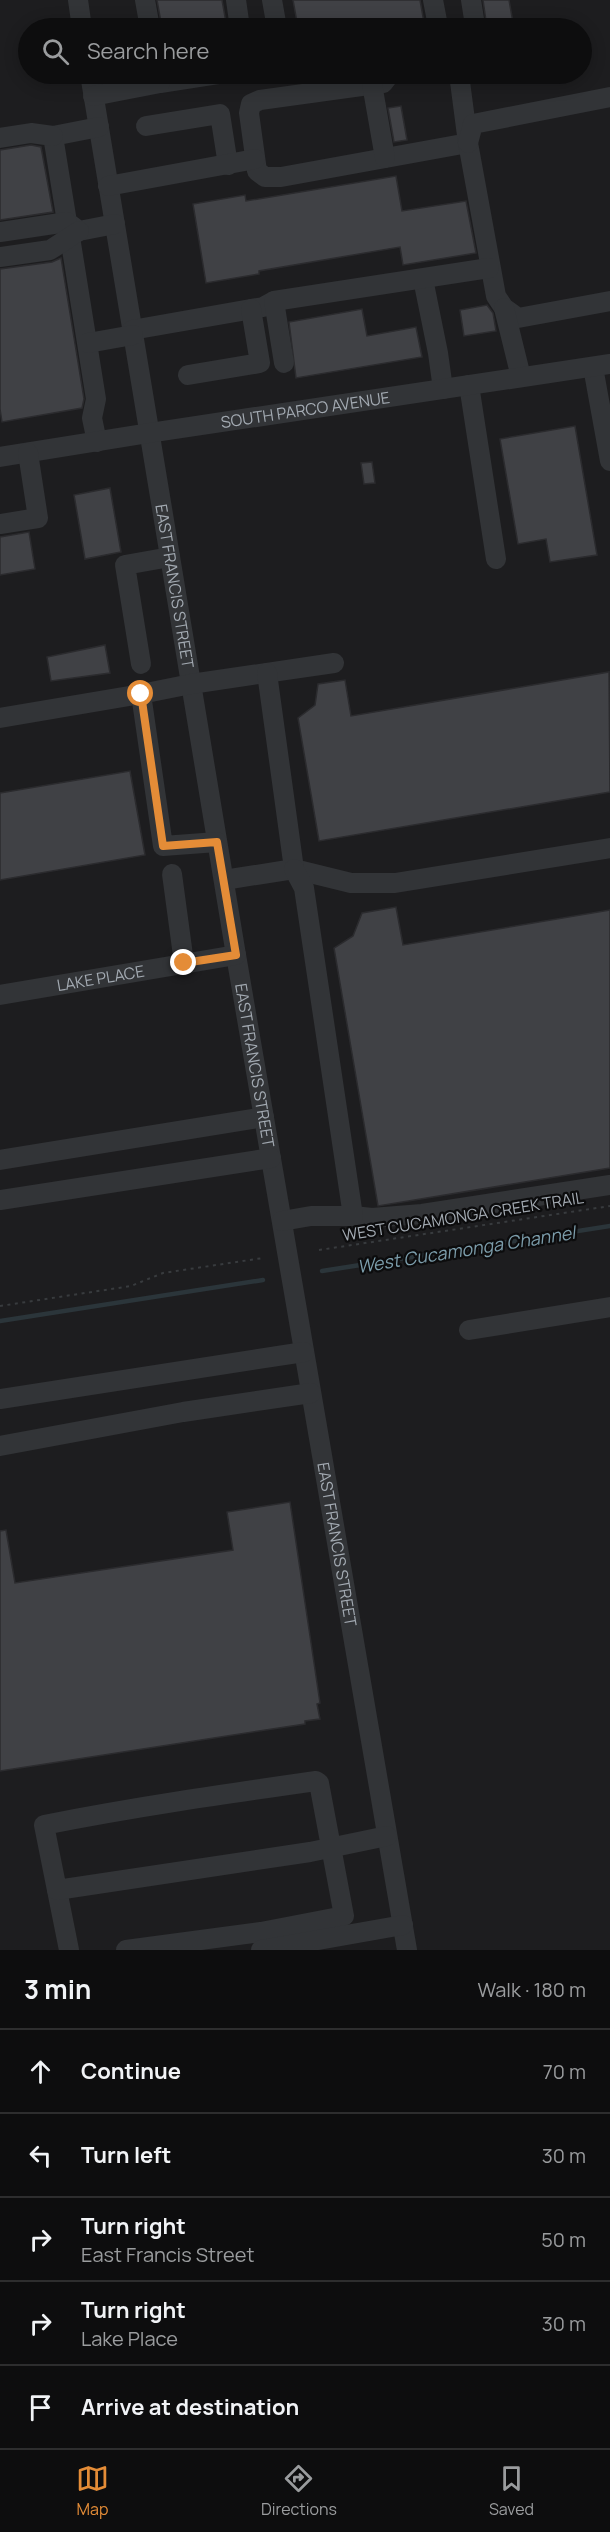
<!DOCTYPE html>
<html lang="en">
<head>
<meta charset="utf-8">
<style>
	:root { --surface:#0d0d0e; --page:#161617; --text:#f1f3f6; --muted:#9a9c9e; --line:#2d2d2e; --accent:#e48c37 }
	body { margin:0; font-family:Manrope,sans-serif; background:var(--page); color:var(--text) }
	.stop { position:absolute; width:18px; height:18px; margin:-14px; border:4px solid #e48c37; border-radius:50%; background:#fff }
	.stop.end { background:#e48c37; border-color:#fff; box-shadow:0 2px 6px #0008 }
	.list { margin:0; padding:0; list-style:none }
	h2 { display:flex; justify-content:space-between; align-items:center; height:78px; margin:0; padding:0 24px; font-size:26px }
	h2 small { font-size:20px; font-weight:400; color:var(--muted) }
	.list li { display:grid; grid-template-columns:39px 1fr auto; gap:18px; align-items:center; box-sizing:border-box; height:84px; padding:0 24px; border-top:2px solid var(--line) }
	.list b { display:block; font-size:22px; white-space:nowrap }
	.list p { margin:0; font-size:20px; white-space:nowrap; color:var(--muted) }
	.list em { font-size:20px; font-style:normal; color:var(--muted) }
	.icon { flex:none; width:33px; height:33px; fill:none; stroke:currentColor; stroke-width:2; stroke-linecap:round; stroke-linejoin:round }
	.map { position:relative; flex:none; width:610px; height:1950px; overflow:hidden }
	.search { position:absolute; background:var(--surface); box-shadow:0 3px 15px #0003; left:18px; right:18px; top:18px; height:66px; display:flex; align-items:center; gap:15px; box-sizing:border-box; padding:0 21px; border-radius:33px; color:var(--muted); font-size:22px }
	.sheet { height:498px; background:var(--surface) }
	nav { display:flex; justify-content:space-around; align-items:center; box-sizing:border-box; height:84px; border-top:2px solid var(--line); background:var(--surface); font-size:16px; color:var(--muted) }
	nav a { display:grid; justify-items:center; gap:3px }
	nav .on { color:var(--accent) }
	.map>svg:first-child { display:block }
	.built { fill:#1d1d1f; fill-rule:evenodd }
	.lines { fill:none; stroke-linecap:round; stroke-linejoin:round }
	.stream { stroke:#2b353a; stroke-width:4.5 }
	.building { fill:#404145; stroke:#2b2b2e; stroke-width:1.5 }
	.path { stroke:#383b3e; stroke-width:2; stroke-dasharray:3 4.5; stroke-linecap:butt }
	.minor { stroke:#323437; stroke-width:20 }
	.route { stroke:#e48c37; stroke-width:8 }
	.labels { text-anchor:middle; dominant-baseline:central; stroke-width:4.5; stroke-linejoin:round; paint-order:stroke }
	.street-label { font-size:16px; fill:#a3aab2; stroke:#0c0c0d }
	.water-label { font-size:18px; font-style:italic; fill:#7c9dab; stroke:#0c0c0d }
</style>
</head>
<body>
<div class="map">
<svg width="610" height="1950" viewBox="0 0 610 1950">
	<rect width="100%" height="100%" fill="#111112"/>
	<path class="built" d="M 0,0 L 610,0 L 610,1950 L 0,1950 ZM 28,28 L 582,28 L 582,74 L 28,74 Z"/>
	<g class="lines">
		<path class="stream" d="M 322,1271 L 610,1226
			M 0,1321 L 263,1280"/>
	</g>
	<path class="building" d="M 157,0 L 222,0 L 227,28 L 162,28 Z
		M 293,0 L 420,0 L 425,28 L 298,28 Z
		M 483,0 L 509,0 L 514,28 L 487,28 Z
		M 401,106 L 407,140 L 394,142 L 388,108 Z
		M 31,145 L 41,147 L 53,212 L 0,220 L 0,150 Z
		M 396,176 L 402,211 L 466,201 L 476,253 L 403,265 L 400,247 L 259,271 L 259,274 L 206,283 L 193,204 L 245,195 L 246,201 Z
		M 61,258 L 84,399 L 82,408 L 2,422 L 0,409 L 0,269 L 52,262 Z
		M 487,305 L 493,313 L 496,331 L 464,336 L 460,310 Z
		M 362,309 L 367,336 L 416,327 L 422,357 L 296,378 L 289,322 Z
		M 575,426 L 597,555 L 550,562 L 546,539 L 518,544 L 500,439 Z
		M 372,462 L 375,483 L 364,484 L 361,463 Z
		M 110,488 L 121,552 L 85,559 L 74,495 Z
		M 29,532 L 35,569 L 0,575 L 0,537 Z
		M 105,645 L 110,673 L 51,681 L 47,657 Z
		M 609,672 L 610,792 L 319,841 L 298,718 L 315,705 L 318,684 L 345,680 L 351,716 Z
		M 130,771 L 145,855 L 0,880 L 0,793 Z
		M 396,907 L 403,945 L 610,910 L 610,1168 L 378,1206 L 334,948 L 353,936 L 362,913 Z
		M 290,1502 L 320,1703 L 317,1704 L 320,1719 L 305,1721 L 305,1724 L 0,1771 L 0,1531 L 6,1530 L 15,1583 L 233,1550 L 227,1512 Z"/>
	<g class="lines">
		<path class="path" d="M 319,1250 L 610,1206
			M 0,1306 L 131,1286 L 163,1273 L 263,1258"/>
		<g class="minor">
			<path d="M 78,0 L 82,28"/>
			<path d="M 145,0 L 150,28"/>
			<path d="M 236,0 L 240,28"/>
			<path d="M 272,0 L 277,28"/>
			<path d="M 433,0 L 438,26 L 442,28"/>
			<path d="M 470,28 L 474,19 L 471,0"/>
			<path id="s1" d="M 90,74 L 236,955 L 407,1950"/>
			<path d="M 396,74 L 390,74 L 383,83 L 260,100 L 251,104 L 249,113 L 257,171 L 265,177 L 281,177 L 468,143"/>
			<path d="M 459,74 L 468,143 L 496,296 L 504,308 L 518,318 L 610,301"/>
			<path d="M 160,83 L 218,74"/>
			<path d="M 372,84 L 385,158"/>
			<path d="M 93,96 L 160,83 L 158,74"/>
			<path d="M 146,126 L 220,114 L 228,165"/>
			<path d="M 99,127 L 53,136 L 67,222 L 79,231 L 115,224"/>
			<path d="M 0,138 L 31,133 L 53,136"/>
			<path d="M 468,143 L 473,124 L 610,97"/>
			<path d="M 108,186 L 255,159"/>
			<path d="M 0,232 L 67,222"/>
			<path d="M 70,237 L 96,399 L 92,418 L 97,442"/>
			<path d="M 0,257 L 50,250 L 79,231"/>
			<path d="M 423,279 L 438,353 L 443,389"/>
			<path d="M 504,308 L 521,377"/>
			<path d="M 132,330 L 263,307 L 274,301"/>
			<path d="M 88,343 L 133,335"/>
			<path d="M 284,363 L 274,301 L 489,268"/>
			<path d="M 593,367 L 610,461"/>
			<path d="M 188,375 L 260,363 L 251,309"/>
			<path d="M 469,385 L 496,559"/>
			<path id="s2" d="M 0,457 L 149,433 L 610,364"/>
			<path d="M 0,524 L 38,518 L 28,453"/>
			<path d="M 141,664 L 125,565 L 170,557"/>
			<path d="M 0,718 L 141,694"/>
			<path d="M 217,842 L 163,846 L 141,694 L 191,684 L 334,663"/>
			<path d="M 294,869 L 351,883 L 395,883 L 610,848"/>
			<path d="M 172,874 L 184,963"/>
			<path d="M 224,880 L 294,869 L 267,673"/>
			<path id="s3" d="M 0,995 L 236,955"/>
			<path d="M 0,1160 L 264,1117"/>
			<path d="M 0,1200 L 271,1158"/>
			<path d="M 353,1216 L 372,1218 L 422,1214 L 610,1185"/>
			<path d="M 282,1221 L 311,1216 L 353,1216 L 304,888 L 294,869"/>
			<path d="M 469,1330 L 610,1307"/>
			<path d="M 0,1399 L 304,1352"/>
			<path d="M 0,1446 L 183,1412 L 311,1393"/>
			<path d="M 57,1890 L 69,1950"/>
			<path d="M 126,1950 L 261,1932 L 344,1916 L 319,1783 L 316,1781 C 225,1794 134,1807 44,1825 L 57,1890 L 310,1852 L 387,1836"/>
			<path d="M 261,1950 L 403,1925"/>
		</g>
	</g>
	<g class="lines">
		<path class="route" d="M 141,694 L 163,846 L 217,842 L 236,955 L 184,963"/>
	</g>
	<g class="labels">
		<g class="street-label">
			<text stroke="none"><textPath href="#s2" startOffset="309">SOUTH PARCO AVENUE</textPath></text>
			<text stroke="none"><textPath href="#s1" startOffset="519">EAST FRANCIS STREET</textPath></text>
			<text stroke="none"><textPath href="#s3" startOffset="102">LAKE PLACE</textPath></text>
			<text stroke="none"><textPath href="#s1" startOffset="1005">EAST FRANCIS STREET</textPath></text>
			<text transform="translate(463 1216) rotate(-9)">WEST CUCAMONGA CREEK TRAIL</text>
			<text stroke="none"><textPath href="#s1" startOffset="1491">EAST FRANCIS STREET</textPath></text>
		</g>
		<g class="water-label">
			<text transform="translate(466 1249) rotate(-9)">West Cucamonga Channel</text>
		</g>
	</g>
</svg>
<div class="stop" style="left:141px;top:694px"></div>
<div class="stop end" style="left:184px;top:963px"></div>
<div class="search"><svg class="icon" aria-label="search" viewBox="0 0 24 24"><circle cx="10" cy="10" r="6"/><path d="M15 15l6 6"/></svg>Search here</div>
</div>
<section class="sheet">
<h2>3 min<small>Walk · 180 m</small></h2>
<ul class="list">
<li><svg class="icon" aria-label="ahead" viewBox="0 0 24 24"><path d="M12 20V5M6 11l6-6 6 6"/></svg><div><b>Continue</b></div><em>70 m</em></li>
<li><svg class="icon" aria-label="left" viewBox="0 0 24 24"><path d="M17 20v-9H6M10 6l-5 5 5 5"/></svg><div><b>Turn left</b></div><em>30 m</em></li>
<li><svg class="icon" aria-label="right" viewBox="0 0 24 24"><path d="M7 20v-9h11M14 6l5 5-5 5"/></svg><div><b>Turn right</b><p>East Francis Street</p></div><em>50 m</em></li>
<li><svg class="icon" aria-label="right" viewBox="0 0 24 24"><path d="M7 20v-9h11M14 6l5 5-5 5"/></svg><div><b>Turn right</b><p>Lake Place</p></div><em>30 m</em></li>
<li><svg class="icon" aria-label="arrive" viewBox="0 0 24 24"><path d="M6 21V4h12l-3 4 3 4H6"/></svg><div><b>Arrive at destination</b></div></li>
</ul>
</section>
<nav>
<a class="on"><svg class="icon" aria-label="map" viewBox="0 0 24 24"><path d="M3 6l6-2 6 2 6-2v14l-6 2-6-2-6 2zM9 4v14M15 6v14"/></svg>Map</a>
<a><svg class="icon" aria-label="directions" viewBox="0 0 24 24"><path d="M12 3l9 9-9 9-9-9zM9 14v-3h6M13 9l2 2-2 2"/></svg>Directions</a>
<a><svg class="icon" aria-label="saved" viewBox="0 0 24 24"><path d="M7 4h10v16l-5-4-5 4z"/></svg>Saved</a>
</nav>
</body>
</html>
